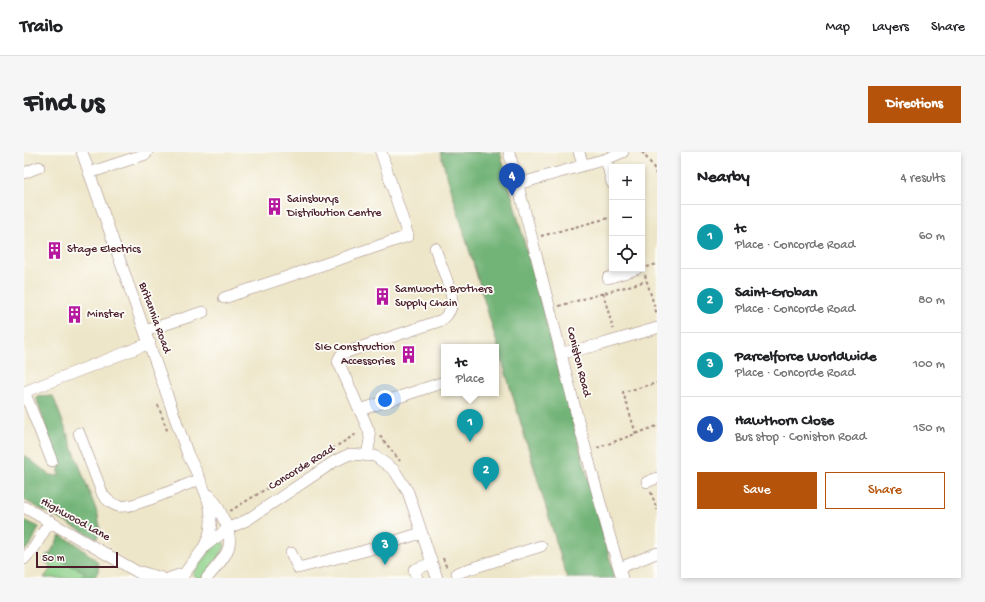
<!DOCTYPE html>
<html lang="en">
<head>
<meta charset="utf-8">
<style>
	:root { --surface:#fff; --page:#f6f6f6; --text:#202124; --muted:#757577; --line:#e0e0e0; --accent:#b45309 }
	body { margin:0; font-family:"Gochi Hand",sans-serif; background:var(--page); color:var(--text) }
	.controls { position:absolute; right:12px; top:12px; display:grid; overflow:hidden; border-radius:0px; box-shadow:0 2px 6px #0003 }
	.controls button { width:36px; height:36px; display:grid; place-items:center; padding:0; border:0; border-bottom:1px solid var(--line); background:var(--surface); color:var(--text); font:20px sans-serif }
	.scale { position:absolute; left:12px; bottom:10px; width:82px; box-sizing:border-box; padding-left:4px; border:2px solid #4a1f2b; border-top:0; font-size:11px; line-height:14px; white-space:nowrap; color:#4a1f2b; -webkit-text-stroke:3px #fdfcf7; paint-order:stroke }
	.you { position:absolute; left:361px; top:248px; width:14px; height:14px; margin:-10px; border:3px solid #fff; border-radius:50%; background:#1a73e8; box-shadow:0 0 0 6px #1a73e833 }
	.badge { display:grid; place-items:center; width:26px; height:26px; border-radius:50%; background:var(--accent); color:#fff; font-size:13px; font-weight:700 }
	.pin { position:absolute; translate:-50% -33px; filter:drop-shadow(0 1px 2px #0008) }
	.pin::after { content:''; position:absolute; top:21px; width:14px; height:12px; background:inherit; clip-path:polygon(0 0,100% 0,50% 100%) }
	.popup { position:absolute; left:417px; top:192px; width:58px; height:52px; box-sizing:border-box; display:grid; place-content:center; border-radius:0px; background:var(--surface); filter:drop-shadow(0 1px 3px #0005); font-size:13px; white-space:nowrap; color:var(--muted) }
	.popup b { font-size:15px; color:var(--text) }
	.popup::after { content:''; position:absolute; left:50%; top:100%; margin-left:-8px; border:8px solid transparent; border-top-color:var(--surface) }
	.list { margin:0; padding:0; list-style:none }
	h2 { display:flex; justify-content:space-between; align-items:center; height:52px; margin:0; padding:0 16px; font-size:17px }
	h2 small { font-size:13px; font-weight:400; color:var(--muted) }
	.list li { display:grid; grid-template-columns:26px 1fr auto; gap:12px; align-items:center; box-sizing:border-box; height:64px; padding:0 16px; border-top:1px solid var(--line) }
	.list b { display:block; font-size:15px; white-space:nowrap }
	.list p { margin:0; font-size:13px; white-space:nowrap; color:var(--muted) }
	.list em { font-size:13px; font-style:normal; color:var(--muted) }
	.actions { display:flex; gap:8px; padding:12px 16px }
	.actions a { flex:1; padding:9px 0; border:1px solid var(--accent); border-radius:0px; text-align:center; font-size:14px; color:var(--accent) }
	.actions .main { background:var(--accent); color:#fff }
	.icon { flex:none; width:22px; height:22px; fill:none; stroke:currentColor; stroke-width:2; stroke-linecap:round; stroke-linejoin:round }
	.map { position:relative; flex:none; width:633px; height:426px; overflow:hidden; border-radius:0px }
	header { display:flex; align-items:center; gap:24px; box-sizing:border-box; height:56px; padding:0 20px; background:var(--surface); border-bottom:1px solid var(--line) }
	header strong { font-size:19px }
	nav { display:flex; gap:22px; margin-inline-start:auto; font-size:14px }
	.intro { display:flex; align-items:center; justify-content:space-between; box-sizing:border-box; height:96px; padding:0 24px }
	h1 { margin:0; font-size:28px }
	.button { padding:10px 18px; border-radius:0px; background:var(--accent); color:#fff; font-size:14px; font-weight:700 }
	main { display:flex; gap:24px; padding:0 24px }
	aside { flex:1; background:var(--surface); border-radius:0px; box-shadow:0 2px 6px #0003 }
	.map>svg:first-child { display:block }
	.green { fill:#8ed28b; stroke:#6c785b }
	.forest { fill:#72b477; stroke:#5e6a51 }
	.lines { fill:none; stroke-linecap:round; stroke-linejoin:round }
	.minor-casing { stroke:#9c827a; stroke-width:12 }
	.path { stroke:#9c827a; stroke-width:2; stroke-dasharray:3 3; stroke-linecap:butt }
	.minor { stroke:#fff; stroke-width:11 }
	.labels { text-anchor:middle; dominant-baseline:central; stroke-width:3.5; stroke-linejoin:round; paint-order:stroke }
	.poi-label { font-size:12px; fill:#4a1f2b; stroke:#fdfcf7; text-anchor:start }
	.street-label { font-size:12px; fill:#4a1f2b; stroke:#fdfcf7 }
</style>
</head>
<body>
<header>
<strong>Trailo</strong>
<nav><a>Map</a><a>Layers</a><a>Share</a></nav>
</header>
<div class="intro"><h1>Find us</h1><a class="button">Directions</a></div>
<main>
<div class="map">
<svg width="633" height="426" viewBox="0 0 633 426">
	<rect width="100%" height="100%" fill="#fdfcf7"/>
	<filter id="ink" filterUnits="userSpaceOnUse"><feTurbulence type="fractalNoise" baseFrequency=".025" numOctaves="2"/><feDisplacementMap in="SourceGraphic" scale="8" xChannelSelector="R" yChannelSelector="G"/><feConvolveMatrix kernelMatrix="1 2 1 2 8 2 1 2 1" color-interpolation-filters="sRGB"/></filter>
	<filter id="wash" filterUnits="userSpaceOnUse"><feTurbulence type="fractalNoise" baseFrequency=".012" numOctaves="4" result="noise"/><feDisplacementMap in="SourceGraphic" scale="16" xChannelSelector="R" yChannelSelector="G"/><feGaussianBlur stdDeviation="0.9" result="paint"/><feColorMatrix in="noise" values="0 0 0 0 0 0 0 0 0 0 0 0 0 0 0 0 0 1.4 0 .05"/><feComposite in="paint" operator="in"/></filter>
	<g filter="url(#wash)">
		<rect width="100%" height="100%" fill="#eee6c9"/>
		<path class="green" d="M 196,390 L 200,391 L 201,395 L 179,426 L 173,426 L 168,422 L 193,391 Z
			M 23,402 L 62,420 L 56,426 L 20,426 L 28,415 L 19,408 Z"/>
		<path class="forest" d="M 416,0 L 476,0 L 591,426 L 543,426 Z
			M 29,244 L 74,363 L 76,378 L 73,387 L 0,348 L 0,303 L 26,323 L 35,324 L 35,315 L 12,245 Z
			M 0,368 L 15,375 L 6,394 L 0,399 Z
			M 36,384 L 51,391 L 73,409 C 76,416 74,421 70,426 L 56,426 L 61,420 L 25,403 Z"/>
	</g>
	<g filter="url(#ink)">
		<g class="lines">
			<defs>
				<path id="minor" d="M 58,0 L 164,303 C 178,332 197,362 181,393 C 175,405 164,414 158,426
					M 485,0 C 524,142 555,285 598,426
					M 555,0 L 559,13
					M 582,7 L 588,31
					M 0,21 L 15,15
					M 65,21 L 122,2 L 123,0
					M 494,32 L 582,7 L 599,0
					M 584,126 L 612,117
					M 200,146 L 384,84 L 357,0
					M 121,179 L 179,160
					M 538,201 L 575,193 L 633,176
					M 0,239 L 28,309
					M 0,240 L 126,191
					M 336,258 L 420,230
					M 55,281 L 79,343 C 83,348 88,352 94,354 C 106,358 161,333 176,327
					M 343,304 L 346,287 L 345,279 L 314,209 L 317,203 L 320,201 L 418,168 C 424,163 428,158 428,149 C 428,137 415,109 411,96
					M 623,330 L 633,326
					M 0,355 L 124,426
					M 181,394 L 205,376 L 223,368 L 311,309 L 326,302 L 351,304 L 370,318 L 384,340 L 413,426
					M 267,401 L 274,416 L 340,399 L 397,381
					M 0,407 L 10,396 L 26,369
					M 595,416 L 633,401
					M 117,420 L 138,426
					M 433,421 L 517,394
					M 146,426 L 161,421
					M 183,426 C 203,402 214,394 198,364 C 195,356 191,349 185,343
					M 393,426 L 390,418 L 408,411"/>
			</defs>
			<use href="#minor" class="minor-casing"/>
			<path class="path" d="M 618,0 L 629,14 L 633,25
				M 517,84 L 588,65
				M 623,115 L 633,112
				M 621,123 L 633,163
				M 579,141 L 589,177
				M 535,154 L 622,129
				M 134,253 L 144,281
				M 612,282 L 599,240 L 633,231
				M 356,284 L 376,309
				M 573,296 L 633,274
				M 627,340 L 633,358
				M 206,359 L 334,281
				M 419,406 L 423,417"/>
			<use href="#minor" class="minor"/>
		</g>
	</g>
	<defs>
		<symbol id="building-bare" viewBox="-9 -9 18 18"><path d="M-4-6H4V6H1V3H-1V6H-4ZM-2.5-4.3h1.7v1.8h-1.7ZM.8-4.3h1.7v1.8H.8ZM-2.5-1h1.7V.8h-1.7ZM.8-1h1.7V.8H.8Z" fill="#b5179e" stroke="#fdfcf7" stroke-width="2.5" paint-order="stroke"/></symbol>
	</defs>
	<g fill-rule="evenodd">
		<use href="#building-bare" x="238" y="42" width="25" height="25"/>
		<use href="#building-bare" x="18" y="86" width="25" height="25"/>
		<use href="#building-bare" x="346" y="132" width="25" height="25"/>
		<use href="#building-bare" x="38" y="150" width="25" height="25"/>
		<use href="#building-bare" x="372" y="190" width="25" height="25"/>
	</g>
	<g class="labels">
		<g class="poi-label">
			<text x="263" y="48">Sainsburys<tspan x="263" dy="14">Distribution Centre</tspan></text>
			<text x="43" y="98">Stage Electrics</text>
			<text x="371" y="138">Samworth Brothers<tspan x="371" dy="14">Supply Chain</tspan></text>
			<text x="63" y="163">Minster</text>
			<text x="371" y="196" text-anchor="end">SIG Construction<tspan x="371" dy="14">Accessories</tspan></text>
		</g>
		<g class="street-label">
			<text transform="translate(130 166) rotate(70)">Britannia Road</text>
			<text transform="translate(554 210) rotate(76)">Coniston Road</text>
			<text transform="translate(278 316) rotate(-32)">Concorde Road</text>
			<text transform="translate(51 368) rotate(29)">Highwood Lane</text>
		</g>
	</g>
</svg>
<div class="controls">
<button>+</button>
<button>−</button>
<button><svg class="icon" aria-label="locate" viewBox="0 0 24 24"><circle cx="12" cy="12" r="6"/><path d="M12 2v4M12 18v4M2 12h4M18 12h4"/></svg></button>
</div>
<div class="scale">50 m</div>
<div class="you"></div>
<div class="pin badge" style="left:446px;top:290px;background:#0f9aa8">1</div>
<div class="popup"><b>tc</b>Place</div>
<div class="pin badge" style="left:462px;top:338px;background:#0f9aa8">2</div>
<div class="pin badge" style="left:361px;top:413px;background:#0f9aa8">3</div>
<div class="pin badge" style="left:488px;top:44px;background:#1a4fb4">4</div>
</div>
<aside>
<h2>Nearby<small>4 results</small></h2>
<ul class="list">
<li><span class="badge" style="background:#0f9aa8">1</span><div><b>tc</b><p>Place · Concorde Road</p></div><em>60 m</em></li>
<li><span class="badge" style="background:#0f9aa8">2</span><div><b>Saint-Groban</b><p>Place · Concorde Road</p></div><em>80 m</em></li>
<li><span class="badge" style="background:#0f9aa8">3</span><div><b>Parcelforce Worldwide</b><p>Place · Concorde Road</p></div><em>100 m</em></li>
<li><span class="badge" style="background:#1a4fb4">4</span><div><b>Hawthorn Close</b><p>Bus stop · Coniston Road</p></div><em>150 m</em></li>
</ul>
<div class="actions"><a class="main">Save</a><a>Share</a></div>
</aside>
</main>
</body>
</html>
